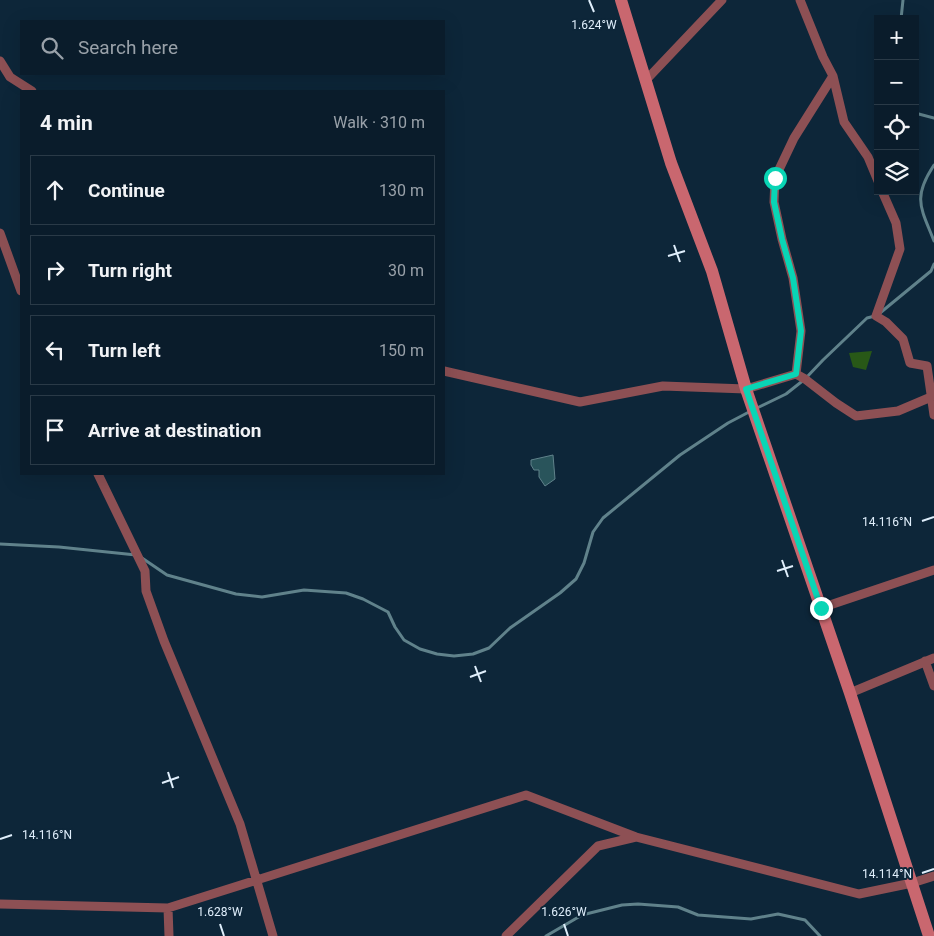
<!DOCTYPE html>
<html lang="en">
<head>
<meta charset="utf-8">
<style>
	:root { --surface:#0a1c2b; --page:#132533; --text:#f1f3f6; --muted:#99a1a9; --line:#2a3a47 }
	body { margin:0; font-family:Roboto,sans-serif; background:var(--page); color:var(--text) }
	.controls { position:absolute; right:15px; top:15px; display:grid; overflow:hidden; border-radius:0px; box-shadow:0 5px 20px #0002 }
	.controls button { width:45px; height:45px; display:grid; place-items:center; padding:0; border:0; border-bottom:1px solid var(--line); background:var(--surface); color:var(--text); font:25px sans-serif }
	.stop { position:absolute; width:15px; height:15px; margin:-11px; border:4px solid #09d5b5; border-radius:50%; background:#fff }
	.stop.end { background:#09d5b5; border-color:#fff; box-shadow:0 1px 5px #0008 }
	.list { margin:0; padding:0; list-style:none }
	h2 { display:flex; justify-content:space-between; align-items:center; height:65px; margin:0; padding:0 20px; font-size:21px }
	h2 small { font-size:16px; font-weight:400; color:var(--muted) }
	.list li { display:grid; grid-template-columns:32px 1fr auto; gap:15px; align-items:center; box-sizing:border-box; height:70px; margin:0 10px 10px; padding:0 10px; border:1px solid var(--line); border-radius:0px }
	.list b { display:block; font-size:19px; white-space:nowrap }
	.list em { font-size:16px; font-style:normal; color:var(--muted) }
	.icon { flex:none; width:28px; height:28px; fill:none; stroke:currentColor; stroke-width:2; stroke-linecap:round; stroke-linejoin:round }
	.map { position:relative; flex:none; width:934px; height:936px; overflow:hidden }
	.search { position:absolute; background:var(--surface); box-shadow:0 5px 20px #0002; left:20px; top:20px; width:425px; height:55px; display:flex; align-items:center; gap:12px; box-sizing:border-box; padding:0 18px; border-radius:0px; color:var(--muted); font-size:19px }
	.panel { position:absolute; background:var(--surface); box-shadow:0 5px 20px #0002; left:20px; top:90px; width:425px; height:385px; border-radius:0px }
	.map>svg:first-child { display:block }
	.green { fill:#285817 }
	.water { fill:#29545b; stroke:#60828b }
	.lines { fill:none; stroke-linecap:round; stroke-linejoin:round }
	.stream { stroke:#60828b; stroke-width:3 }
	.street { stroke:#8d5054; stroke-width:9 }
	.secondary { stroke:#c9676f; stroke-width:12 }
	.route { stroke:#09d5b5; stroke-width:6 }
	.ticks { fill:none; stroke:#dfeefb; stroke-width:2 }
	.ticks-label { font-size:12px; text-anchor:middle; fill:#dfeefb; stroke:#0d2639; stroke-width:4; stroke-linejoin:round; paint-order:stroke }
</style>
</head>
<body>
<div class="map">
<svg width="934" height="936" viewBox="0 0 934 936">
	<rect width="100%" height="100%" fill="#0d2639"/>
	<path class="green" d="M 872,351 L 866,370 L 853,367 L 849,353 Z"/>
	<path class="water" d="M 553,455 L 555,479 L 545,486 L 539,477 L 539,470 L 534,470 L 531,465 L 531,460 Z"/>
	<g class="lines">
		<path class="stream" d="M 901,19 L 903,0
			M 915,113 L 934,118
			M 934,165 C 912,198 921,208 934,241
			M 880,313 L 931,271 L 934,264
			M 755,409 L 786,394 L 805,379 L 823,360 L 867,318 L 875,316
			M 0,544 L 59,547 L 136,555
			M 142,558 L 167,575 L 236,594 L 262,597 L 304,590 L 346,593 L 363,599 L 388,612 L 395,627 L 404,640 L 420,649 L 437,654 L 454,656 L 473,654 L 489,648 L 510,628 L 560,593 L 576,579 L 584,563 L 593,532 L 603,518 L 680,455 L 728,423 L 749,412
			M 546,936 L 582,915 L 622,905 L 638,904 L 678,907 L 698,915 L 751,919 L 778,914 L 805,920 L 820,936"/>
		<path class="street" d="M 800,0 L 823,57 L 833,76 L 844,122 L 868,157 L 878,181
			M 0,61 L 10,77 L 32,91
			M 647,79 L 722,0
			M 882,191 L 896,223 L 900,249 L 876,316 L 886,322 L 903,339 L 910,363 L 927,366 L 934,415
			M 0,233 L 21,291
			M 444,371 L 580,402 L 663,386 L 746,389 L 796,374 L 805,379 L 836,403 L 856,416 L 898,411 L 931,397
			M 796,374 L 801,331 L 793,278 L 782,239 L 774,202 L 775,178 L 794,138 L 833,76
			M 98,474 L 145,571 L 146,591 L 164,641 L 240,824 L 273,936
			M 821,608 L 934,570
			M 925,661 L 934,686
			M 850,693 L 934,658
			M 0,904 L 168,908 L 526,795 L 636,837 L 859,894 L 912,883 L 934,876
			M 168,908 L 169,936
			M 506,936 L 598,846 L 636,837"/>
		<path class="secondary" d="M 621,0 L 671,163 L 712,271 L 746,389 L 850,693 L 929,936"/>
	</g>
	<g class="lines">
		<path class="route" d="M 775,178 L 774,202 L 782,239 L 793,278 L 801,331 L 796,374 L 746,389 L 821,608"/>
	</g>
	<path class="ticks" d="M 589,0 L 594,12M 674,245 L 680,262M 668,256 L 685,251M 922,521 L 934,517M 782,560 L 788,577M 777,571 L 793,566M 475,666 L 481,682M 470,677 L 486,671M 168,772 L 173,788M 162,783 L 179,777M 0,839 L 12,835M 922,873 L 934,869M 220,924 L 224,936M 564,924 L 568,936"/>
	<g class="ticks-label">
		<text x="594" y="29">1.624°W</text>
		<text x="887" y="526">14.116°N</text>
		<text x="47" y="839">14.116°N</text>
		<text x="887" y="878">14.114°N</text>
		<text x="220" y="916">1.628°W</text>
		<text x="564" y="916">1.626°W</text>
	</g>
</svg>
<div class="controls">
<button>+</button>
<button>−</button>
<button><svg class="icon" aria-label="locate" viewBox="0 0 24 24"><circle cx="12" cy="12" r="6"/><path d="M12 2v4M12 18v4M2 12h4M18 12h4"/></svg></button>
<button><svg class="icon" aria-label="layers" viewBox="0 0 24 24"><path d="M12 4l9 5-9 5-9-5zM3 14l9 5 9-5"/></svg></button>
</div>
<div class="stop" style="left:775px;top:178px"></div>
<div class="stop end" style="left:821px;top:608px"></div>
<div class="search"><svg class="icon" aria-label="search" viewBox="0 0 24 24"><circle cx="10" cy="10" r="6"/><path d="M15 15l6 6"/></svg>Search here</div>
<section class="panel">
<h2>4 min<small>Walk · 310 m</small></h2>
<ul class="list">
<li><svg class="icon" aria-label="ahead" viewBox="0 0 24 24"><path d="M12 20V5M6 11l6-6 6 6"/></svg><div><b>Continue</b></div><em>130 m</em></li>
<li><svg class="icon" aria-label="right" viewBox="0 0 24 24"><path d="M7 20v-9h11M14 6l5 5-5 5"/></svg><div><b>Turn right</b></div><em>30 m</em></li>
<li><svg class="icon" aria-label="left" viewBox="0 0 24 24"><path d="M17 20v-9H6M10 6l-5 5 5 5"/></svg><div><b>Turn left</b></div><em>150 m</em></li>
<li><svg class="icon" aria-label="arrive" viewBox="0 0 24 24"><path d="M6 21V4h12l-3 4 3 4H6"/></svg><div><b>Arrive at destination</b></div></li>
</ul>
</section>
</div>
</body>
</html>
